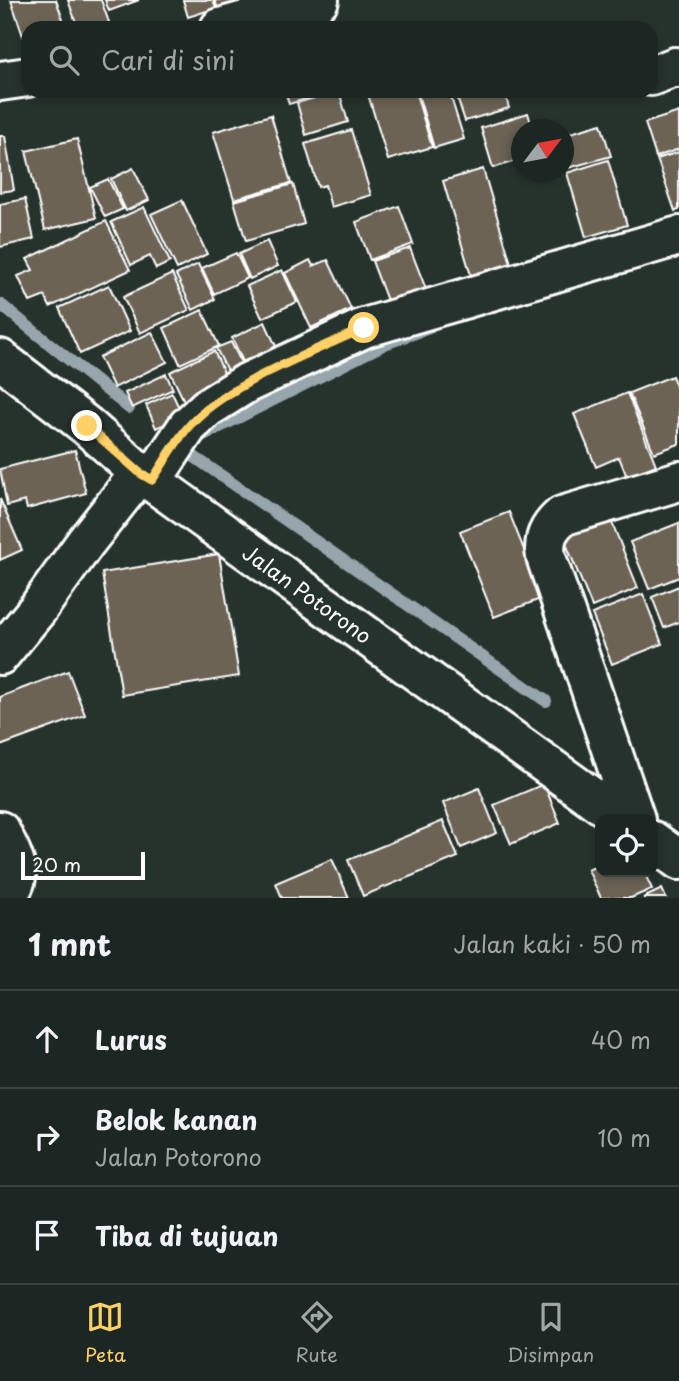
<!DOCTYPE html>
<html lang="id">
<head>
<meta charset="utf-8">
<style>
	:root { --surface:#1c2622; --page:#29322f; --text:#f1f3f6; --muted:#a0a5a5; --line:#3a4340; --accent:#ffd166 }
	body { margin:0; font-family:"Playpen Sans",sans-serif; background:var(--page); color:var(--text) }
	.controls { position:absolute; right:21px; bottom:21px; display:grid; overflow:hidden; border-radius:14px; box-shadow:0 4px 10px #0003 }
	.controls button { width:63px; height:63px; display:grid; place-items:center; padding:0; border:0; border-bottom:2px solid var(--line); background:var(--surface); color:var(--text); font:35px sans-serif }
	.compass { position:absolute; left:511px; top:119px; width:63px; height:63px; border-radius:50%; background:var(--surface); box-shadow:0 4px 10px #0003; rotate:58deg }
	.scale { position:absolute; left:21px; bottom:18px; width:124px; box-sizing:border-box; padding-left:7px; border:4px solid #fff; border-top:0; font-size:19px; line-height:24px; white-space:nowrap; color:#fff; -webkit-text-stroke:5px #26332d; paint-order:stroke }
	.stop { position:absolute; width:21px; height:21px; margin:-16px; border:5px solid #ffd166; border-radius:50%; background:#fff }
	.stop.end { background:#ffd166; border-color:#fff; box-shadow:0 2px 7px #0008 }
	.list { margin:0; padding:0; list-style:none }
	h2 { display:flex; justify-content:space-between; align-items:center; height:91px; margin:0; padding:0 28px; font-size:30px }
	h2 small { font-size:23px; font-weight:400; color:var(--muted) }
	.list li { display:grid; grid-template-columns:46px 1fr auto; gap:21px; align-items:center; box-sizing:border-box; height:98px; padding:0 28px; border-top:2px solid var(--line) }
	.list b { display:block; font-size:26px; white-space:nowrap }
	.list p { margin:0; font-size:23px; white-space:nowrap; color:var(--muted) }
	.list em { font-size:23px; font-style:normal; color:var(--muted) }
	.icon { flex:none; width:38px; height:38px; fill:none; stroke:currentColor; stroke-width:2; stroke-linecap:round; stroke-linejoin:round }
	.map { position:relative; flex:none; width:679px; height:898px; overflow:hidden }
	.search { position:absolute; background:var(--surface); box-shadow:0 4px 10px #0003; left:21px; right:21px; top:21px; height:77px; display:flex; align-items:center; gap:18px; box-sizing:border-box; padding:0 24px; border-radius:21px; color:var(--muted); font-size:26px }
	.sheet { height:385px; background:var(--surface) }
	nav { display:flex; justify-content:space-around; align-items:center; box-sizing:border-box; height:98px; border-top:2px solid var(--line); background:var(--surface); font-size:19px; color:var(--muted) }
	nav a { display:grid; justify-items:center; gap:4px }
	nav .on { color:var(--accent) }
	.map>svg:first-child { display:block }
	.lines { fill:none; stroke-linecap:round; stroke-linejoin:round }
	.stream { stroke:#97a6ad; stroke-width:12 }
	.building { fill:#6c6355; stroke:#fff; stroke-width:2 }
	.minor-casing { stroke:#fff; stroke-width:44 }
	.tertiary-casing { stroke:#fff; stroke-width:44 }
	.minor { stroke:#26332d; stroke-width:38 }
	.tertiary { stroke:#26332d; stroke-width:38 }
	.route { stroke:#ffd166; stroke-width:9 }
	.labels { text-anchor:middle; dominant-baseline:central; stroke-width:6; stroke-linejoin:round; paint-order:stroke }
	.street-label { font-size:21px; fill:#fff; stroke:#26332d }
</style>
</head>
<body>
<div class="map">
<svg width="679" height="898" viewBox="0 0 679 898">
	<rect width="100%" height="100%" fill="#26332d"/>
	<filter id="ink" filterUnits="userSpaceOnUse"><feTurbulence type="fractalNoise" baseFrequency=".0143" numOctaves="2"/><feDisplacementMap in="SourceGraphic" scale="14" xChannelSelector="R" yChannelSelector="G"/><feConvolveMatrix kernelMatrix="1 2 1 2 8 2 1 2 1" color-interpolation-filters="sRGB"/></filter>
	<g filter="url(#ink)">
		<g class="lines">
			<path class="stream" d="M 0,304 L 129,408
				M 196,439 L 387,343 L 429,328
				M 180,447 L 546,701"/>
		</g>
		<path class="building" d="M 11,0 L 56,0 L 66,28 L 28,28 L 28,51 Z
			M 68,0 L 101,0 L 111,28 L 78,28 Z
			M 105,0 L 139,0 L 109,11 Z
			M 183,0 L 213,0 L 216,8 L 188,17 Z
			M 215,0 L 283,0 L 221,19 Z
			M 285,91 L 310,91 L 312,97 L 289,104 Z
			M 339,91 L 348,122 L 306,135 L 297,103 Z
			M 367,91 L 415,91 L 432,147 L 388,160 Z
			M 417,91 L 449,91 L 464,139 L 434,148 Z
			M 455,91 L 504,91 L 509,108 L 465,121 Z
			M 679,112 L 679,149 L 656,157 L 645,123 Z
			M 528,113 L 533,130 L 522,130 L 522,159 L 493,168 L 481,128 Z
			M 271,115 L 291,183 L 234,199 L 213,132 Z
			M 601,124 L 611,156 L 568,168 L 564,152 L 564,135 Z
			M 351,130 L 371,195 L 331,207 L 325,185 L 318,187 L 305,144 Z
			M 0,136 L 5,136 L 14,190 L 0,192 Z
			M 77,139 L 96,218 L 45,230 L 26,151 Z
			M 679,152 L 679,210 L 675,211 L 657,159 Z
			M 608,160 L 627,225 L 586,237 L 567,173 Z
			M 133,168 L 149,200 L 126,211 L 111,179 Z
			M 483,169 L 515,277 L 475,289 L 443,181 Z
			M 108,179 L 123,209 L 105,217 L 90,187 Z
			M 293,184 L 304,224 L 246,241 L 234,201 Z
			M 25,199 L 34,239 L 0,247 L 0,204 Z
			M 182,200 L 207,254 L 177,269 L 151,214 Z
			M 399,206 L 413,244 L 370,260 L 356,222 Z
			M 144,207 L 170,262 L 156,269 L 150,256 L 131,265 L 111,222 Z
			M 106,221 L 130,270 L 50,307 L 45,296 L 30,302 L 18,276 L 33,270 L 27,259 Z
			M 267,241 L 278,266 L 250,279 L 239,254 Z
			M 410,248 L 429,297 L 391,311 L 372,261 Z
			M 236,253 L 248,278 L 214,294 L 202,268 Z
			M 310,260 L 313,266 L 328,260 L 351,309 L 311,328 L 285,273 Z
			M 198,264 L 215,299 L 193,310 L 176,275 Z
			M 282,270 L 297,302 L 262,318 L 247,286 Z
			M 172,274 L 189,310 L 140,333 L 123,297 Z
			M 109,285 L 130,331 L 80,354 L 59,308 Z
			M 202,310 L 219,346 L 180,364 L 164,328 Z
			M 265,322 L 283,362 L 250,377 L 232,338 Z
			M 152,332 L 167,362 L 114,388 L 99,357 Z
			M 231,342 L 248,376 L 233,383 L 216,348 Z
			M 214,351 L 229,383 L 185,403 L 170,372 Z
			M 166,374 L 173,389 L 132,408 L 125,393 Z
			M 672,376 L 679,393 L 679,444 L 654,453 L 629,393 Z
			M 172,393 L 183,416 L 156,428 L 146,405 Z
			M 627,393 L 656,465 L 627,477 L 619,457 L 596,467 L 574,414 Z
			M 75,450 L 86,493 L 27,509 L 25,501 L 7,506 L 0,469 Z
			M 0,499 L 22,550 L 0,560 Z
			M 509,512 L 543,598 L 494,617 L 460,531 Z
			M 609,515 L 638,588 L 592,607 L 562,534 Z
			M 679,523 L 679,577 L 649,589 L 630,542 Z
			M 219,554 L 239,676 L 122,695 L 102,573 Z
			M 679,586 L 679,622 L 664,628 L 652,597 Z
			M 643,594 L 662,644 L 612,664 L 592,614 Z
			M 68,671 L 85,715 L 0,746 L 0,697 Z
			M 544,784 L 560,823 L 511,844 L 494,805 Z
			M 479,788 L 497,833 L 461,848 L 443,803 Z
			M 443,821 L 458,857 L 363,896 L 348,860 Z
			M 332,859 L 349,898 L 282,898 L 276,883 Z
			M 600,864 L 600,872 L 644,872 L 652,889 L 631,898 L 601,898 L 588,870 Z
			M 662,889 L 666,898 L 643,898 Z"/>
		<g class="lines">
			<defs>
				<path id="minor" d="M 220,28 L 319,0
					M 651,76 L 675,67 L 679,68
					M 0,81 L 28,77
					M 152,480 L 188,426 L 207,408 L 247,383 L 364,328 L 679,236
					M 0,655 L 37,610 L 85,543 L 140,473
					M 635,819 L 546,557 C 543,539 548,528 562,516 L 679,481
					M 0,831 C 11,853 30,882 0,898"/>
				<g id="tertiary">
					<path id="s1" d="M 0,359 L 87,426 L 140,473 L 622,819"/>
					<path d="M 653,841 L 679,860"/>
				</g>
			</defs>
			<use href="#minor" class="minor-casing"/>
			<use href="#tertiary" class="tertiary-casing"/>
			<use href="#minor" class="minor"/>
			<use href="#tertiary" class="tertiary"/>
		</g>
	</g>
	<g class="lines" filter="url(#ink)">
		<path class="route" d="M 87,426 L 140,473 L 152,480 C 164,463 175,442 189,426 C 224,385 314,352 364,328"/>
	</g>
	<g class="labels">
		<g class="street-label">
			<text stroke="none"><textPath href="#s1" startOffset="387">Jalan Potorono</textPath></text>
		</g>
	</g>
</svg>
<div class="controls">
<button><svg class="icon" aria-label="locate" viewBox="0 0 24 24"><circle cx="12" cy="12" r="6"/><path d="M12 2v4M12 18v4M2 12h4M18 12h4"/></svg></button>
</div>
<svg class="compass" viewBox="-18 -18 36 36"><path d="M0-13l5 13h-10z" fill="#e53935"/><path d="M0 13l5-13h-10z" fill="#a0a5a5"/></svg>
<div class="scale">20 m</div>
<div class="stop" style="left:364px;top:328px"></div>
<div class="stop end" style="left:87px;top:426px"></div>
<div class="search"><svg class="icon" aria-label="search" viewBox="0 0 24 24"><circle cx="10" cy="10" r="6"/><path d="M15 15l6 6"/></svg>Cari di sini</div>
</div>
<section class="sheet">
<h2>1 mnt<small>Jalan kaki · 50 m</small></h2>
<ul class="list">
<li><svg class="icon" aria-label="ahead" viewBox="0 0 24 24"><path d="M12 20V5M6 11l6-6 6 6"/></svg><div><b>Lurus</b></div><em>40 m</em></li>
<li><svg class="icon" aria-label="right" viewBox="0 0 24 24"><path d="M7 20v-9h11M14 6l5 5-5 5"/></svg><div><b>Belok kanan</b><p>Jalan Potorono</p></div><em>10 m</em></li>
<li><svg class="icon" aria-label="arrive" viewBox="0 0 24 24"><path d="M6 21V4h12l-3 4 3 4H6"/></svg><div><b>Tiba di tujuan</b></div></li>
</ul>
</section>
<nav>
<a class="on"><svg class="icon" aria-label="map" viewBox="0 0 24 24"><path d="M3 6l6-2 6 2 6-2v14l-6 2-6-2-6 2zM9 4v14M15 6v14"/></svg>Peta</a>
<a><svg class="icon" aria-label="directions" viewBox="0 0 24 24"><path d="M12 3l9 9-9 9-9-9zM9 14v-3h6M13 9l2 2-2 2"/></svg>Rute</a>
<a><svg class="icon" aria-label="saved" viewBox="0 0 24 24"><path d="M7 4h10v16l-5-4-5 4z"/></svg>Disimpan</a>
</nav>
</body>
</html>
